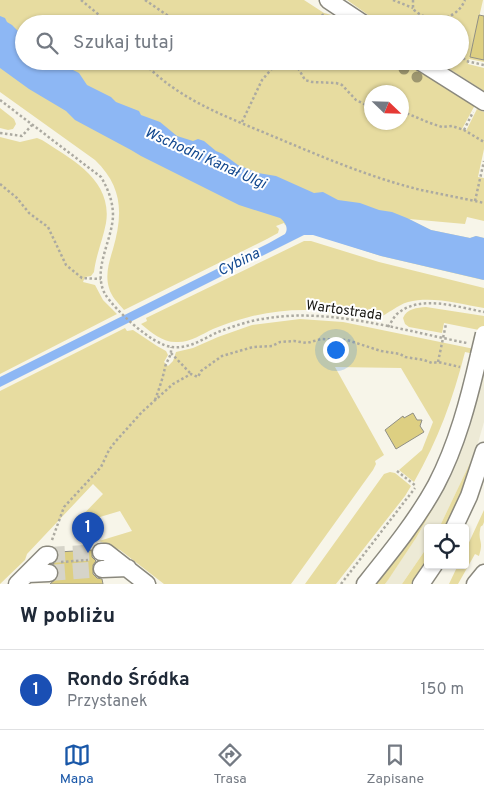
<!DOCTYPE html>
<html lang="pl">
<head>
<meta charset="utf-8">
<style>
	:root { --surface:#fff; --page:#f6f6f7; --text:#1f2937; --muted:#747a83; --line:#e0e1e3; --accent:#1957a8 }
	body { margin:0; font-family:Overpass,sans-serif; background:var(--page); color:var(--text) }
	.controls { position:absolute; right:15px; bottom:15px; display:grid; overflow:hidden; border-radius:5px; box-shadow:0 1px 4px #0004 }
	.controls button { width:45px; height:45px; display:grid; place-items:center; padding:0; border:0; border-bottom:1px solid var(--line); background:var(--surface); color:var(--text); font:25px sans-serif }
	.compass { position:absolute; left:364px; top:85px; width:45px; height:45px; border-radius:50%; background:var(--surface); box-shadow:0 1px 4px #0004; rotate:113deg }
	.you { position:absolute; left:335px; top:349px; width:18px; height:18px; margin:-12px; border:4px solid #fff; border-radius:50%; background:#1a73e8; box-shadow:0 0 0 8px #1a73e833 }
	.badge { display:grid; place-items:center; width:32px; height:32px; border-radius:50%; background:var(--accent); color:#fff; font-size:16px; font-weight:700 }
	.pin { position:absolute; translate:-50% -41px; filter:drop-shadow(0 1px 2px #0008) }
	.pin::after { content:''; position:absolute; top:26px; width:18px; height:15px; background:inherit; clip-path:polygon(0 0,100% 0,50% 100%) }
	.list { margin:0; padding:0; list-style:none }
	h2 { display:flex; justify-content:space-between; align-items:center; height:65px; margin:0; padding:0 20px; font-size:21px }
	h2 small { font-size:16px; font-weight:400; color:var(--muted) }
	.list li { display:grid; grid-template-columns:32px 1fr auto; gap:15px; align-items:center; box-sizing:border-box; height:80px; padding:0 20px; border-top:1px solid var(--line) }
	.list b { display:block; font-size:19px; white-space:nowrap }
	.list p { margin:0; font-size:16px; white-space:nowrap; color:var(--muted) }
	.list em { font-size:16px; font-style:normal; color:var(--muted) }
	.icon { flex:none; width:28px; height:28px; fill:none; stroke:currentColor; stroke-width:2; stroke-linecap:round; stroke-linejoin:round }
	.map { position:relative; flex:none; width:484px; height:584px; overflow:hidden }
	.search { position:absolute; background:var(--surface); box-shadow:0 1px 4px #0004; left:15px; right:15px; top:15px; height:55px; display:flex; align-items:center; gap:12px; box-sizing:border-box; padding:0 18px; border-radius:28px; color:var(--muted); font-size:19px }
	.sheet { height:145px; background:var(--surface) }
	nav { display:flex; justify-content:space-around; align-items:center; box-sizing:border-box; height:70px; border-top:1px solid var(--line); background:var(--surface); font-size:14px; color:var(--muted) }
	nav a { display:grid; justify-items:center; gap:2px }
	nav .on { color:var(--accent) }
	.map>svg:first-child { display:block }
	.built { fill:#edead6 }
	.green { fill:#e7dca0; fill-rule:evenodd }
	.water { fill:#8db7f4 }
	.building { fill:#ddcf82; stroke:#908f84 }
	.lines { fill:none; stroke-linecap:round; stroke-linejoin:round }
	.minor-tunnel { stroke:#d6d4c9; stroke-width:16; stroke-dasharray:16 8; stroke-linecap:butt }
	.minor-casing { stroke:#8a887d; stroke-width:19 }
	.path { stroke:#acaaa1; stroke-width:2.5; stroke-dasharray:2.5 2.5; stroke-linecap:butt }
	.minor { stroke:#fff; stroke-width:16 }
	.minor-bridge-casing { stroke:#8a887d; stroke-width:19; stroke-linecap:butt }
	.minor-bridge { stroke:#fff; stroke-width:16 }
	.tree { fill:#9d966f }
	.labels { text-anchor:middle; dominant-baseline:central; stroke-width:4; stroke-linejoin:round; paint-order:stroke }
	.street-label { font-size:14px; fill:#181713; stroke:#fff }
	.water-label { font-size:15px; font-style:italic; fill:#13498f; stroke:#fff }
</style>
</head>
<body>
<div class="map">
<svg width="484" height="584" viewBox="0 0 484 584">
	<rect width="100%" height="100%" fill="#f7f5e9"/>
	<path class="built" d="M 484,367 L 484,422 L 472,464 L 470,463 L 439,528 L 428,528 L 428,546 L 404,581 L 402,584 L 385,584 L 416,538 L 441,495 L 455,460 Z"/>
	<path class="green" d="M 0,0 L 304,0 L 324,13 L 339,17 L 350,24 L 24,24 L 24,61 L 407,61 L 475,105 L 462,129 L 466,131 L 477,109 L 484,112 L 484,149 L 478,177 L 484,178 L 484,221 L 467,217 L 465,224 L 409,219 L 431,230 L 470,238 L 476,236 L 484,238 L 483,280 L 381,256 L 285,225 L 284,223 L 276,226 L 279,229 L 278,233 L 267,239 L 124,310 C 118,303 111,296 109,288 C 105,275 109,262 113,249 C 123,214 123,187 95,160 L 0,92 ZM 372,92 L 402,92 L 402,122 L 372,122 Z
		M 347,0 L 483,0 L 470,57 L 484,60 L 484,62 L 469,59 L 468,64 L 484,68 L 484,91 L 437,61 L 460,61 L 460,24 L 381,24 Z
		M 0,108 L 14,119 L 16,124 L 13,129 L 8,130 L 0,128 Z
		M 0,137 L 20,142 L 37,138 L 42,140 C 71,159 113,180 106,223 C 103,239 96,255 94,272 L 91,276 L 85,277 L 83,282 L 95,285 L 103,300 L 117,314 L 0,374 Z
		M 304,241 L 311,241 L 379,262 L 484,288 L 484,308 C 459,304 433,296 408,302 C 396,305 382,320 371,319 C 358,318 345,314 333,312 C 305,308 277,310 249,317 C 237,320 225,324 213,329 C 202,334 191,342 178,342 C 163,343 152,333 141,324 L 147,321 L 146,318 Z
		M 426,307 L 484,316 L 484,331 L 444,323 L 442,333 L 409,327 L 405,324 L 403,318 C 407,308 417,308 426,307 Z
		M 300,319 L 343,322 L 484,351 L 484,356 L 465,352 C 453,399 438,440 414,482 L 399,470 L 422,450 L 433,422 L 401,368 L 335,367 L 384,455 L 375,461 L 376,464 L 373,470 L 291,584 L 164,584 L 120,550 L 99,541 L 132,531 L 120,511 L 73,525 L 103,494 L 93,484 L 27,554 L 25,560 L 0,584 L 0,391 L 125,328 L 127,331 L 133,330 L 157,346 L 166,351 L 168,355 L 164,362 L 168,366 L 173,361 L 176,352 L 193,348 L 218,337 L 252,325 Z
		M 470,463 L 472,464 L 458,502 L 446,528 L 439,528 Z
		M 390,472 L 395,473 L 411,486 L 405,496 L 336,584 L 305,584 L 384,474 Z
		M 433,504 L 435,505 L 416,538 L 388,580 L 385,584 L 375,584 Z
		M 484,510 C 484,514 484,519 484,522 C 482,529 481,523 480,530 C 478,542 484,540 479,556 L 475,554 L 458,584 L 449,584 L 458,565 L 465,565 L 465,551 Z
		M 428,546 L 428,561 L 411,584 L 402,584 Z"/>
	<path class="water" d="M 0,16 L 5,18 L 7,22 L 12,25 L 24,37 L 24,61 L 55,61 L 79,73 L 87,85 L 111,97 L 116,102 L 139,111 L 141,115 L 160,122 L 177,136 L 193,141 L 198,139 L 204,141 L 216,151 L 223,154 L 238,165 L 258,173 L 276,176 L 314,193 L 323,192 L 338,200 L 360,203 L 379,210 L 392,212 L 407,218 L 431,230 L 470,238 L 476,236 L 484,238 L 484,280 L 381,256 L 313,235 L 304,235 L 0,387 L 0,377 L 269,243 L 285,234 C 289,228 285,222 280,218 L 239,205 L 141,156 L 131,150 L 75,120 L 66,111 L 29,89 L 0,68 Z"/>
	<path class="building" d="M 479,15 L 484,16 L 484,60 L 470,57 Z
		M 413,413 L 417,420 L 422,420 L 420,426 L 424,432 L 396,449 L 385,430 L 403,416 L 404,418 Z
		M 92,550 L 92,557 L 96,561 L 93,565 L 93,574 L 97,578 L 102,579 L 103,584 L 50,584 L 58,577 L 58,568 L 53,564 L 58,560 L 58,552 Z"/>
	<g class="lines">
		<path class="minor-tunnel" d="M 49,555 L 101,552
			M 49,573 L 102,569"/>
		<defs>
			<path id="minor" d="M 328,0 L 364,24
				M 419,61 L 484,102
				M 454,528 L 469,496 L 484,451
				M 101,552 L 106,552 L 147,584
				M 102,569 L 128,568
				M 27,574 L 49,573
				M 17,584 L 46,555 L 49,555
				M 365,584 C 390,553 417,520 436,485 C 457,445 469,399 479,355
				M 421,584 L 434,565
				M 475,584 L 484,573"/>
		</defs>
		<use href="#minor" class="minor-casing"/>
		<path class="path" d="M 81,0 L 110,24
			M 145,0 L 180,24
			M 393,0 L 413,8
			M 413,0 L 413,9 C 428,24 456,22 465,0
			M 322,14 L 328,24
			M 428,18 L 433,24
			M 299,24 L 322,16
			M 460,54 L 466,61 L 484,65
			M 142,61 C 178,99 222,115 270,135 C 318,155 366,176 417,189 C 439,194 462,198 484,203
			M 291,61 L 298,68 L 305,80 L 312,82 L 336,83 L 342,85 L 356,100 L 372,108
			M 0,100 L 101,177 C 108,189 113,201 113,216 C 112,241 92,270 105,294 C 115,310 152,345 172,347 C 189,349 203,339 218,332 C 234,326 251,320 269,318 C 331,308 405,331 467,343
			M 402,113 L 406,113 L 430,123 L 442,127 L 452,126 L 464,130 L 484,142
			M 242,122 L 262,80 L 275,65 L 276,61
			M 464,130 L 473,112
			M 0,133 L 22,136 L 32,125
			M 0,184 L 17,198 L 29,213 L 48,227 L 66,265 L 82,278 L 101,279
			M 475,201 L 484,161
			M 388,327 C 391,323 393,318 397,314 C 420,294 457,307 484,312
			M 171,353 L 191,374
			M 438,362 L 446,324
			M 155,400 C 159,389 163,378 165,367 C 167,360 172,356 171,347
			M 397,471 L 416,486
			M 52,540 L 64,507 L 101,467 L 109,450 L 115,442 L 142,412 L 173,384 L 191,374 L 198,377 L 201,371 L 222,356 L 253,347 L 272,346 L 280,342 L 294,341 L 307,343 L 321,339 L 347,340 L 381,351 L 400,354 L 405,357 L 424,360 L 432,363 L 438,362 L 460,367
			M 61,562 L 88,560
			M 341,584 L 415,488"/>
		<use href="#minor" class="minor"/>
		<defs>
			<path id="minor-bridge" d="M 479,355 L 484,334"/>
		</defs>
		<use href="#minor-bridge" class="minor-bridge-casing"/>
		<use href="#minor-bridge" class="minor-bridge"/>
	</g>
	<g class="tree">
		<circle cx="404" cy="69" r="5.5"/>
		<circle cx="417" cy="77" r="5.5"/>
	</g>
	<g class="labels">
		<g class="street-label">
			<text transform="translate(344 311) rotate(8)">Wartostrada</text>
		</g>
		<g class="water-label">
			<text transform="translate(205 159) rotate(24)">Wschodni Kanał Ulgi</text>
			<text transform="translate(239 263) rotate(-26)">Cybina</text>
		</g>
	</g>
</svg>
<div class="controls">
<button><svg class="icon" aria-label="locate" viewBox="0 0 24 24"><circle cx="12" cy="12" r="6"/><path d="M12 2v4M12 18v4M2 12h4M18 12h4"/></svg></button>
</div>
<svg class="compass" viewBox="-18 -18 36 36"><path d="M0-13l5 13h-10z" fill="#e53935"/><path d="M0 13l5-13h-10z" fill="#747a83"/></svg>
<div class="you"></div>
<div class="pin badge" style="left:88px;top:553px;background:#1a4fb4">1</div>
<div class="search"><svg class="icon" aria-label="search" viewBox="0 0 24 24"><circle cx="10" cy="10" r="6"/><path d="M15 15l6 6"/></svg>Szukaj tutaj</div>
</div>
<section class="sheet">
<h2>W pobliżu<small></small></h2>
<ul class="list">
<li><span class="badge" style="background:#1a4fb4">1</span><div><b>Rondo Śródka</b><p>Przystanek</p></div><em>150 m</em></li>
</ul>
</section>
<nav>
<a class="on"><svg class="icon" aria-label="map" viewBox="0 0 24 24"><path d="M3 6l6-2 6 2 6-2v14l-6 2-6-2-6 2zM9 4v14M15 6v14"/></svg>Mapa</a>
<a><svg class="icon" aria-label="directions" viewBox="0 0 24 24"><path d="M12 3l9 9-9 9-9-9zM9 14v-3h6M13 9l2 2-2 2"/></svg>Trasa</a>
<a><svg class="icon" aria-label="saved" viewBox="0 0 24 24"><path d="M7 4h10v16l-5-4-5 4z"/></svg>Zapisane</a>
</nav>
</body>
</html>
